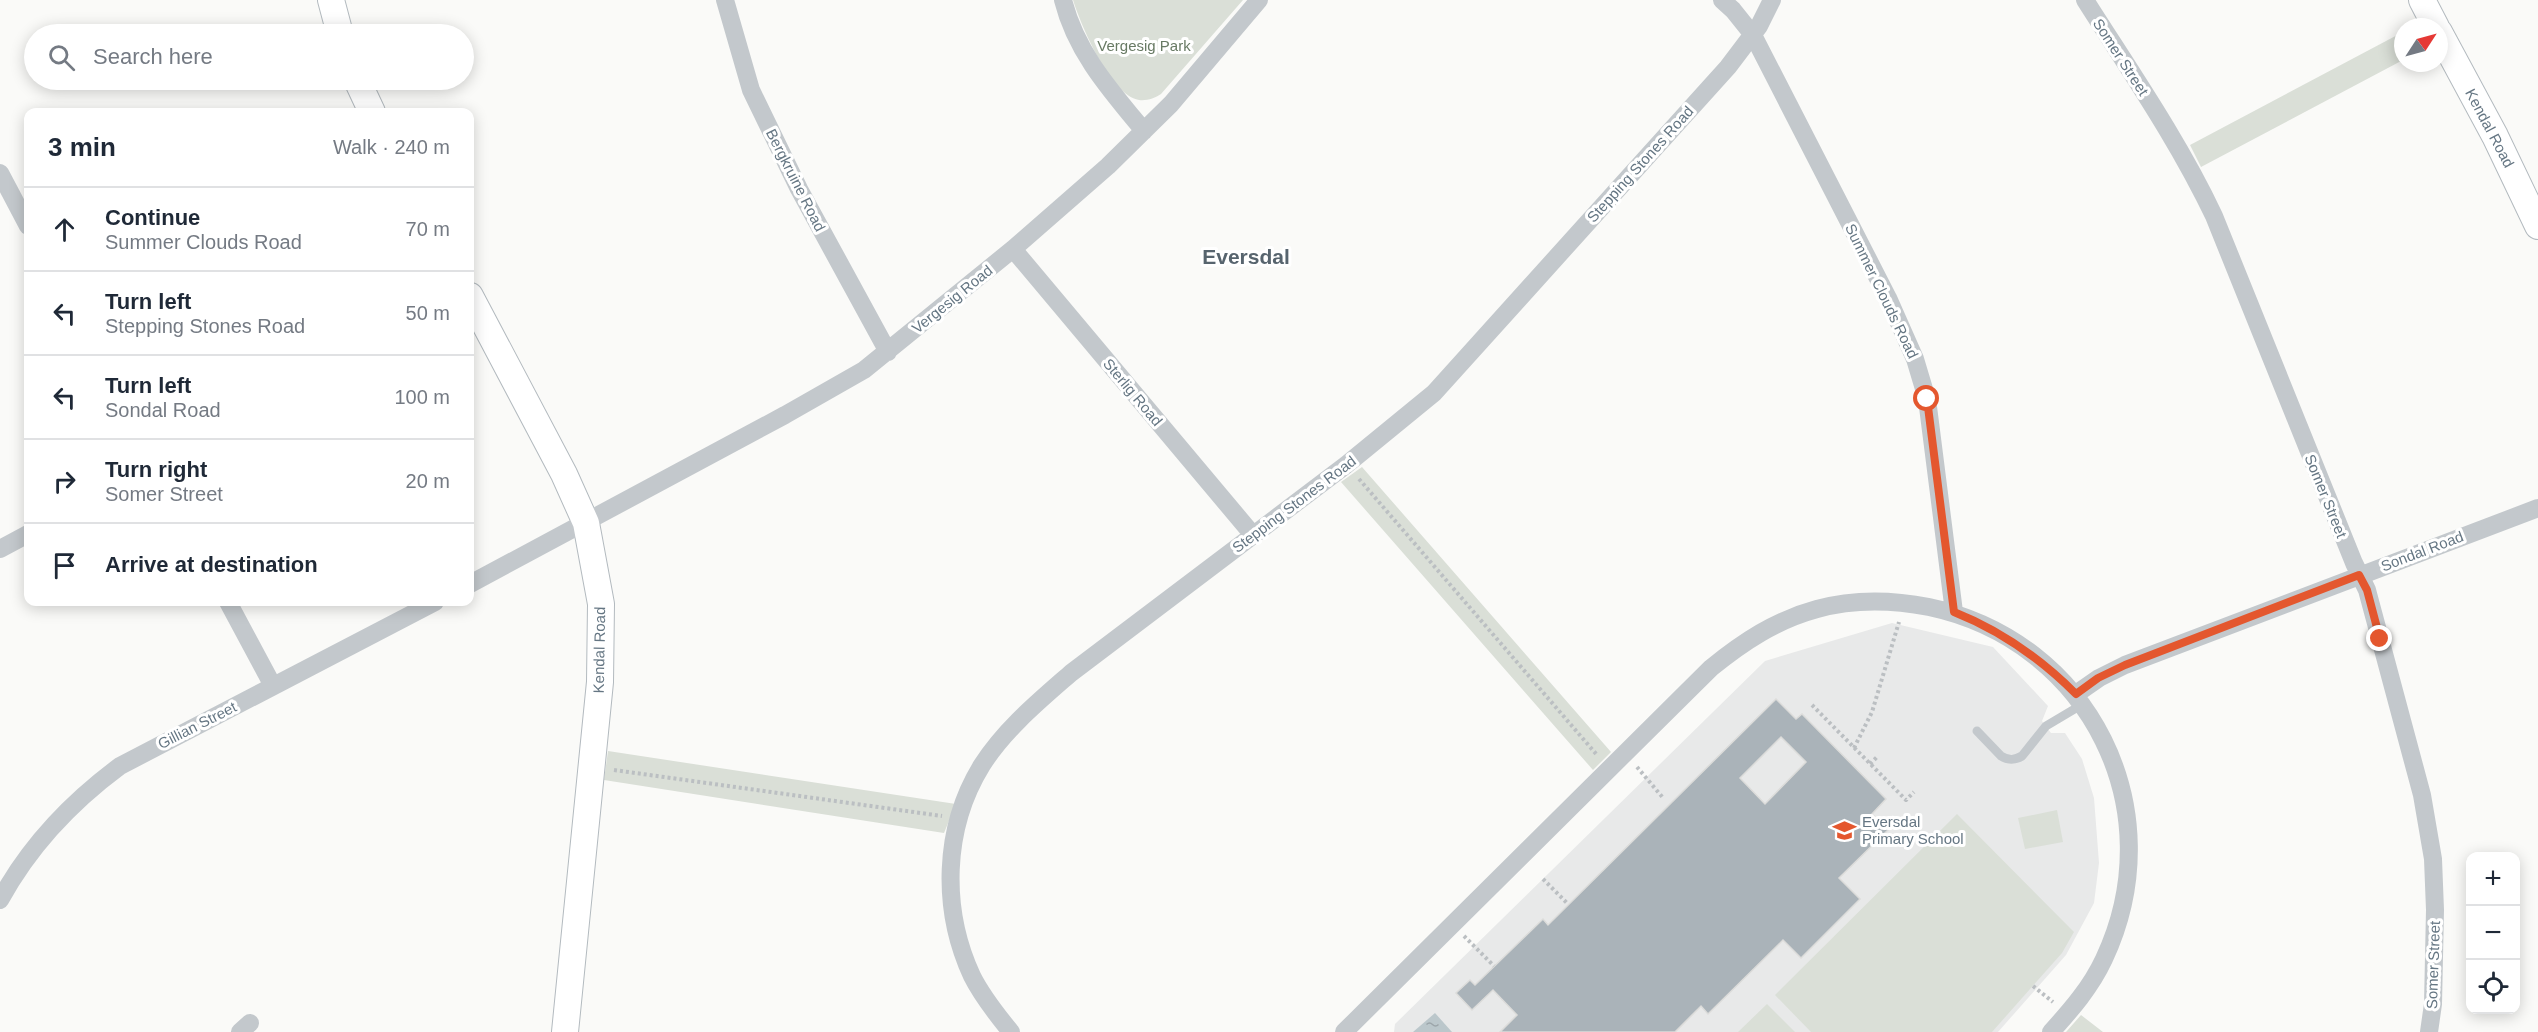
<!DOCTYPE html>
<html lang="en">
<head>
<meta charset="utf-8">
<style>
	:root { --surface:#fff; --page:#f2f2f3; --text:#1f2937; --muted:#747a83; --line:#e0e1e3 }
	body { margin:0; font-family:Arial,sans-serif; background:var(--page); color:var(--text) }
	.controls { position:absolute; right:18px; bottom:18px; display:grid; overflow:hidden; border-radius:12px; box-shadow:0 3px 15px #0003 }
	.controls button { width:54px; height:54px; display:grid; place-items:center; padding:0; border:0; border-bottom:2px solid var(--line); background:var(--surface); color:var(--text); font:30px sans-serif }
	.compass { position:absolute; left:2394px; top:18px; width:54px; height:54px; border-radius:50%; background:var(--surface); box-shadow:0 3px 15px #0003; rotate:54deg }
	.stop { position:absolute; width:18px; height:18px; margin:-14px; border:4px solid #e4572e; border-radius:50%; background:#fff }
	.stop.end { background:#e4572e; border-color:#fff; box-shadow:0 2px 6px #0008 }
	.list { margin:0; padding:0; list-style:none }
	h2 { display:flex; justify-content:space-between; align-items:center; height:78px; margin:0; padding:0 24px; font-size:26px }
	h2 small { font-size:20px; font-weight:400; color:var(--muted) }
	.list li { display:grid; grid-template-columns:39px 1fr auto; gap:18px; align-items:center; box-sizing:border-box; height:84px; padding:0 24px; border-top:2px solid var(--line) }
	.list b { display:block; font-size:22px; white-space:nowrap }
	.list p { margin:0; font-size:20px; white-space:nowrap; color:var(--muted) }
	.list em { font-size:20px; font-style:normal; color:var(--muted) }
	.icon { flex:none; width:33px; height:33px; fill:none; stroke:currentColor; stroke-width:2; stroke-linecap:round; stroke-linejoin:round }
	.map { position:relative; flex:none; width:2538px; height:1032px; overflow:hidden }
	.search { position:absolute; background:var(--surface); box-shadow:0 3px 15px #0003; left:24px; top:24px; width:450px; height:66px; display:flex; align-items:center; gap:15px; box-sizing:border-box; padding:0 21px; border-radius:33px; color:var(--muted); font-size:22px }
	.panel { position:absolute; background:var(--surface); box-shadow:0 3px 15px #0003; left:24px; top:108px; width:450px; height:498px; border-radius:12px }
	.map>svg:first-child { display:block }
	.built { fill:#e8e9e9 }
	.green { fill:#dadfd7 }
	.water { fill:url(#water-ripples) }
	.building { fill:#aab3b9; stroke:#dcdcda; stroke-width:1.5; fill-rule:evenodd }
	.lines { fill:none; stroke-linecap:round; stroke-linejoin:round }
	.secondary-casing { stroke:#b3babf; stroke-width:28 }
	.path { stroke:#bbbfc2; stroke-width:4; stroke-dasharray:3 3; stroke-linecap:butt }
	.lane { stroke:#c3c8cc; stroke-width:9 }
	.street { stroke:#c3c8cc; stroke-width:18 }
	.secondary { stroke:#fff; stroke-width:26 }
	.route { stroke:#e4572e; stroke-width:8 }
	.labels { text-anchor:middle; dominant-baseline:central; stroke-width:6; stroke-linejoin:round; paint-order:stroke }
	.park-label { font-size:15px; fill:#687a64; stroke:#fff }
	.street-label { font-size:15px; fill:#657683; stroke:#fff }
	.poi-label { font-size:15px; fill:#657683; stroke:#fff; text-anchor:start }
	.district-label { font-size:21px; font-weight:bold; fill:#57646e; stroke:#fff }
</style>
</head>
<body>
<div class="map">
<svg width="2538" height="1032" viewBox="0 0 2538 1032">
	<defs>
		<pattern id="water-ripples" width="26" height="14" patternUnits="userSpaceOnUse" patternTransform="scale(1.5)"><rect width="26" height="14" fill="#bbc7cb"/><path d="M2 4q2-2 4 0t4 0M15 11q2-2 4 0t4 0" fill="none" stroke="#9ca6aa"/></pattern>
	</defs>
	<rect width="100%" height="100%" fill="#fafaf8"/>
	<path class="built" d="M 1892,623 L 1993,647 L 2048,706 L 2042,721 L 2051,733 L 2065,733 L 2082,759 L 2094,798 L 2099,863 L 2094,903 L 2066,955 L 1998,1032 L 1394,1032 L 1395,1024 L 1765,661 Z"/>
	<path class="green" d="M 1073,0 L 1243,0 L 1161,94 C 1155,98 1147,101 1139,100 C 1110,95 1081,25 1073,0 Z
		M 2403,32 L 2403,60 L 2201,167 L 2190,145 Z
		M 1362,467 L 1611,752 L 1593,770 L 1341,482 Z
		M 608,751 L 956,804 L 944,833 L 604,780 Z
		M 2057,810 L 2063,842 L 2025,849 L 2018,818 Z
		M 1957,814 L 2074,932 L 2062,953 L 1992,1032 L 1811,1032 L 1775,995 Z
		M 1767,1004 L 1795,1032 L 1738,1032 Z
		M 2081,1015 L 2103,1032 L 2066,1032 Z"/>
	<path class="water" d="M 1435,1013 L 1452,1032 L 1413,1032 Z"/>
	<path class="building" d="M 1776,699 L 1796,719 L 1802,714 L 1886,799 L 1872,814 L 1888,830 L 1839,878 L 1860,899 L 1801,958 L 1783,940 L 1708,1014 L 1701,1006 L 1675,1032 L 1500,1032 L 1517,1015 L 1493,990 L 1472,1010 L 1456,993 L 1470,980 L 1475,985 L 1543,919 L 1548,925 ZM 1781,737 L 1806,762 L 1765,804 L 1740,778 Z"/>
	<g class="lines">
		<defs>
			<path id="secondary" d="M 331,0 L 340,34
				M 2422,0 L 2436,27
				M 2439,32 L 2495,136 L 2538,226
				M 357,80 L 372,112
				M 470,296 L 564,474 L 586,523 L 601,604 L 600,682 L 565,1032"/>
		</defs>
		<use href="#secondary" class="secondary-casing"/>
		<path class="path" d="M 1359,479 L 1597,755
			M 1812,705 L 1906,800 L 1914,792
			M 1854,748 L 1872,712 L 1899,622
			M 1870,764 L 1878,756
			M 1637,767 L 1664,799
			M 614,770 L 942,816
			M 1543,879 L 1568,904
			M 1464,936 L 1494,966
			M 2033,986 L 2053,1002"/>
		<path class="lane" d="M 1977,731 L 2001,756 C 2009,761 2015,760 2022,756 L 2046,726 L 2083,704"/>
		<path class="street" d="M 725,0 L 751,90 L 799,189 L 888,352
			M 1063,0 C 1076,52 1110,90 1144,131
			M 1722,0 L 1733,10 L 1753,35 L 1888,298 L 1915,359 L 1927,399 L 1954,612
			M 2085,0 C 2130,71 2178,140 2214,216 L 2354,563 L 2367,590 L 2422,795 L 2433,859 L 2435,910 L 2433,1004 L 2429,1032
			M 0,173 L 28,226
			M 1013,249 L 1253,535
			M 0,549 L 28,534
			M 470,584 L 785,415 L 864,370 L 1013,249 L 1108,166 L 1171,104 L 1259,0
			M 228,602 L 273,686
			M 2076,694 L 2099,678 L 2125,665 L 2538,508
			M 0,900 C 30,845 70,803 120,766 L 435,602
			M 240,1032 L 250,1023
			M 1011,1032 C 997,1015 982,996 972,976 C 941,909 943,828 982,765 C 1005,729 1039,701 1071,673 L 1346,465 L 1434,393 L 1728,67 L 1759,26 L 1772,0
			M 1344,1032 L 1711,668 C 1743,642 1776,620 1817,609 C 1853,599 1893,600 1929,607 C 2090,641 2174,810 2104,959 C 2091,987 2071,1010 2051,1032"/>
		<use href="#secondary" class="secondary"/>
	</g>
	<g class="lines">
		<path class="route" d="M 1927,399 L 1954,612 C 2002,631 2040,658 2076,694 L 2098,678 L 2125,665 L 2359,575 L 2367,590 L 2380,639"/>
	</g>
	<defs>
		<symbol id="school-bare" viewBox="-9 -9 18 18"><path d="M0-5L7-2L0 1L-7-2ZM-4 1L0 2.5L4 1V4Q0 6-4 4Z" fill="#e4572e" stroke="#fff" stroke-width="2.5" paint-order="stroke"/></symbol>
	</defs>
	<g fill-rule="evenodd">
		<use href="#school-bare" x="1828" y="814" width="33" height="33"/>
	</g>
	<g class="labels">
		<g class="park-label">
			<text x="1144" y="45">Vergesig Park</text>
		</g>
		<g class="street-label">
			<text transform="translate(2121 57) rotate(57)">Somer Street</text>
			<text transform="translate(2490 128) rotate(62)">Kendal Road</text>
			<text transform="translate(1640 164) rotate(-48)">Stepping Stones Road</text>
			<text transform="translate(796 180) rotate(63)">Bergkruine Road</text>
			<text transform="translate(1882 291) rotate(64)">Summer Clouds Road</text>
			<text transform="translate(952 299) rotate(-39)">Vergesig Road</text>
			<text transform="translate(1133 392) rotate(50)">Sterlig Road</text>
			<text transform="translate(2326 496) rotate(68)">Somer Street</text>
			<text transform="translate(1294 504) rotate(-37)">Stepping Stones Road</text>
			<text transform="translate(2422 551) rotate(-21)">Sondal Road</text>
			<text transform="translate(599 650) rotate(-89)">Kendal Road</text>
			<text transform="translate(197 725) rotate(-27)">Gillian Street</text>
			<text transform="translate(2433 965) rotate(-88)">Somer Street</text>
		</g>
		<g class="poi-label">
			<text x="1862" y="821">Eversdal<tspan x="1862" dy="17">Primary School</tspan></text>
		</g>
		<g class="district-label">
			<text x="1246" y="256">Eversdal</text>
		</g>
	</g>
</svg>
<div class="controls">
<button>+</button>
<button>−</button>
<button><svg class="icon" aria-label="locate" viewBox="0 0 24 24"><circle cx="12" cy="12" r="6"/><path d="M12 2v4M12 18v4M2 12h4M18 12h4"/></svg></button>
</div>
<svg class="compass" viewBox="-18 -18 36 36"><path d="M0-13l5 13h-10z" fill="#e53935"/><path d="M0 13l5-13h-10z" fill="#747a83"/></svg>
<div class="stop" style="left:1927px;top:399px"></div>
<div class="stop end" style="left:2380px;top:639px"></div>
<div class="search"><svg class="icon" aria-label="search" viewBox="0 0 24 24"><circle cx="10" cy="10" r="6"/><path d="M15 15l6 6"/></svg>Search here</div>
<section class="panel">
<h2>3 min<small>Walk · 240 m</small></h2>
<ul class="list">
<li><svg class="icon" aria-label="ahead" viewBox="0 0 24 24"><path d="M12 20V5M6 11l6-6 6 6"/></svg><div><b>Continue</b><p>Summer Clouds Road</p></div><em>70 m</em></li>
<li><svg class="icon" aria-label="left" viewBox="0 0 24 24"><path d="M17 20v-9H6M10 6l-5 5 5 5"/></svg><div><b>Turn left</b><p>Stepping Stones Road</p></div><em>50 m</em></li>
<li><svg class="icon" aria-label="left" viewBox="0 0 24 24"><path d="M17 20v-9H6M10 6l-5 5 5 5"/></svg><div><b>Turn left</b><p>Sondal Road</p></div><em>100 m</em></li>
<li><svg class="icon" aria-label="right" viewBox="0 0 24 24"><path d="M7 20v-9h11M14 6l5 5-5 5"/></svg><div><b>Turn right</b><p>Somer Street</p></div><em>20 m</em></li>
<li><svg class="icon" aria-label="arrive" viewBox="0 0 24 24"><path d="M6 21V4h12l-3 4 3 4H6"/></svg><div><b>Arrive at destination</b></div></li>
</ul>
</section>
</div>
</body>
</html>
